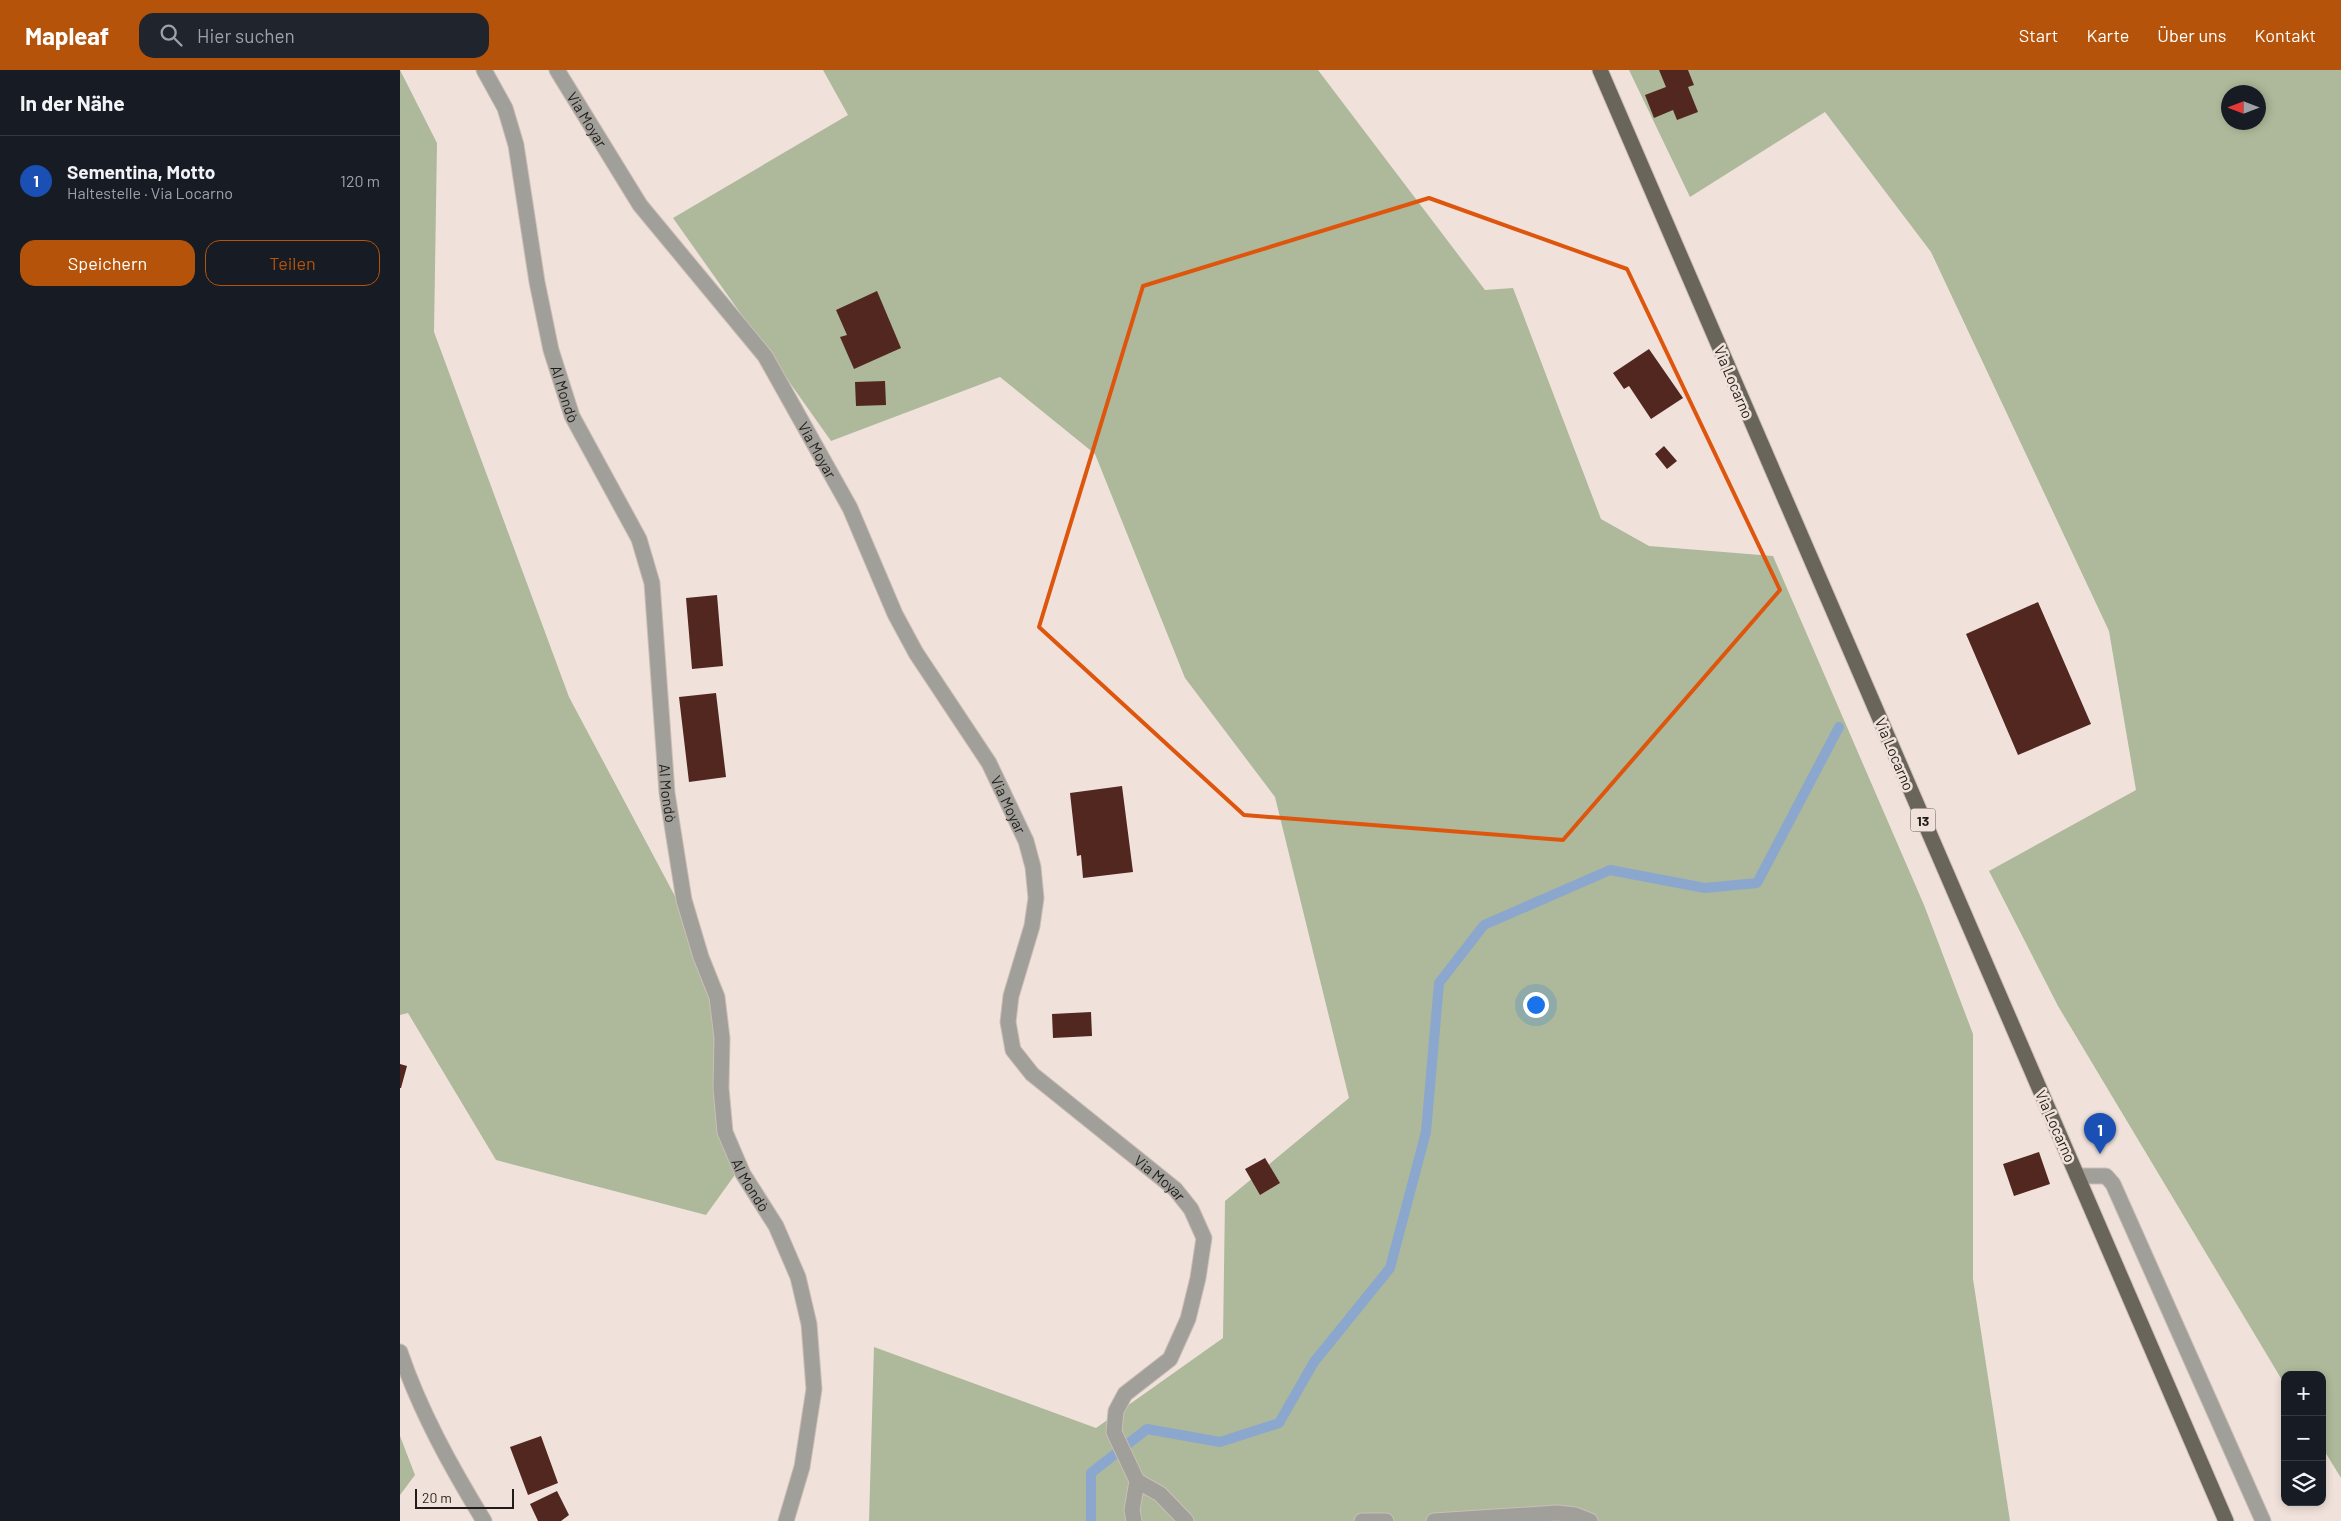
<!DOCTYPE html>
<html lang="de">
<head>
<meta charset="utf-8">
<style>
	:root { --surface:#171b24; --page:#20242c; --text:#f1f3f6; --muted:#9ea1a6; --line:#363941; --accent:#b45309 }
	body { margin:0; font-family:Barlow,sans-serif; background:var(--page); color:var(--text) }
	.controls { position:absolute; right:15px; bottom:15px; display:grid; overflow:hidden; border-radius:10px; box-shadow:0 2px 8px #0003 }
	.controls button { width:45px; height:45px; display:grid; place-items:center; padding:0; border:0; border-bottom:1px solid var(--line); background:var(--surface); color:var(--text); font:25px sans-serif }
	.compass { position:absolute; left:1821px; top:15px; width:45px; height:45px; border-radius:50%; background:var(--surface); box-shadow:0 2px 8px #0003; rotate:270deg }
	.scale { position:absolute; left:15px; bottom:12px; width:99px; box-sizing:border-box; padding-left:5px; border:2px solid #211c19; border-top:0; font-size:14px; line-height:18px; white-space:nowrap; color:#211c19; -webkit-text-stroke:4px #f0e2da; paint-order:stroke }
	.you { position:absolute; left:1135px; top:934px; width:18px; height:18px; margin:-12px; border:4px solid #fff; border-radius:50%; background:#1a73e8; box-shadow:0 0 0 8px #1a73e833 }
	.badge { display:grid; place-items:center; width:32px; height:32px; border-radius:50%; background:var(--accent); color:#fff; font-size:16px; font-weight:700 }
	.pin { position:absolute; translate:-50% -41px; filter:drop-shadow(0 1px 2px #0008) }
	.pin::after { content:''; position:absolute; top:26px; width:18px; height:15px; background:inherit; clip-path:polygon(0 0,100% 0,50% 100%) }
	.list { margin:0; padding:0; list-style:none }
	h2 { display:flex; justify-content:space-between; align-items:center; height:65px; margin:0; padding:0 20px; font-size:21px }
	h2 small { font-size:16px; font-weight:400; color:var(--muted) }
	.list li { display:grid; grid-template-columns:32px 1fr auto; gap:15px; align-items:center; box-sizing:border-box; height:90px; padding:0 20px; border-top:1px solid var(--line) }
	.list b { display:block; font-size:19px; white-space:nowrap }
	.list p { margin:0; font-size:16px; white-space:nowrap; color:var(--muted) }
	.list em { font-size:16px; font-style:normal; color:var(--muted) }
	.actions { display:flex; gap:10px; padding:15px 20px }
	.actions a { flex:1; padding:11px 0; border:1px solid var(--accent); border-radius:15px; text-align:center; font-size:18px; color:var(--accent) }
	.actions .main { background:var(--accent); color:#fff }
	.icon { flex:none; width:28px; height:28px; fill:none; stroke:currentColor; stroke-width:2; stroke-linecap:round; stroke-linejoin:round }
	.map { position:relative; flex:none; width:1941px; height:1451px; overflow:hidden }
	header { display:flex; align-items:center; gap:30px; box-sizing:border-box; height:70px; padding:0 25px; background:var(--accent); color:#fff }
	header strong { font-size:24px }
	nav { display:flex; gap:28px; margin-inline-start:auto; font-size:18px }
	.search { width:350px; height:45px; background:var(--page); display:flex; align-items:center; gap:12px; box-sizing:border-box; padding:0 18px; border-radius:15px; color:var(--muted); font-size:19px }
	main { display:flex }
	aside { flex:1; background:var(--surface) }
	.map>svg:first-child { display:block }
	.green { fill:#adb99a; fill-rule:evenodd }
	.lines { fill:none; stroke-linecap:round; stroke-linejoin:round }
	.stream { stroke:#8ba7cd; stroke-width:10 }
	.building { fill:#512720 }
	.lane-casing { stroke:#cbbeb7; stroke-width:17 }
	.street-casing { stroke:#cbbeb7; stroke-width:17 }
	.primary-casing { stroke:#cbbeb7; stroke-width:17 }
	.lane { stroke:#a19f99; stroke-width:15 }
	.street { stroke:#a19f99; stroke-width:15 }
	.primary { stroke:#69655b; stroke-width:15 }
	.marked { fill:none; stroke:#de560d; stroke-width:4; stroke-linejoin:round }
	.labels { text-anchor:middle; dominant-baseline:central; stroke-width:5; stroke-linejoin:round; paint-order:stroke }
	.shield { fill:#f0e2da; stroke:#5f5753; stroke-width:1 }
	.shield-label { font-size:14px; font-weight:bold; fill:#211c19 }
	.street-label { font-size:15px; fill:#211c19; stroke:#f0e2da }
</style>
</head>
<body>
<header>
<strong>Mapleaf</strong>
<div class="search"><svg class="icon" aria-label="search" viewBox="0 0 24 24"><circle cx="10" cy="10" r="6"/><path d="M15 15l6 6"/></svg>Hier suchen</div>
<nav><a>Start</a><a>Karte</a><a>Über uns</a><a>Kontakt</a></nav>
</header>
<main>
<aside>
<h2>In der Nähe<small></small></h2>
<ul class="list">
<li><span class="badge" style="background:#1a4fb4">1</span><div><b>Sementina, Motto</b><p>Haltestelle · Via Locarno</p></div><em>120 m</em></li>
</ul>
<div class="actions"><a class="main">Speichern</a><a>Teilen</a></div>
</aside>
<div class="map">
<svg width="1941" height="1451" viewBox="0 0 1941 1451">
	<rect width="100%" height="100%" fill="#f0e2da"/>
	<path class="green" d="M 0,0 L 37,73 L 34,262 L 169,627 L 285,845 L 321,933 L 326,1060 L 337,1102 L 306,1145 L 96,1090 L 8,943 L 0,945 Z
		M 423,0 L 918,0 L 1085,220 L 1113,218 L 1201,449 L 1249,476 L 1373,486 L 1524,835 L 1573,964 L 1573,1209 L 1610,1451 L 1173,1451 L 1169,1438 L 1082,1440 L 1034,1451 L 469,1451 L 474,1277 L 696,1358 L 823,1268 L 825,1131 L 949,1028 L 875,727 L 785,608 L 695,384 L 600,307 L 431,371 L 273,148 L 448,45 Z
		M 1229,0 L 1941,0 L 1941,1408 L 1922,1377 L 1922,1305 L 1885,1305 L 1885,1315 L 1658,936 L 1589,801 L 1736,720 L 1709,561 L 1531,182 L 1425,42 L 1290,127 ZM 1828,22 L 1858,22 L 1858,52 L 1828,52 Z
		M 0,1366 L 15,1405 L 0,1425 Z"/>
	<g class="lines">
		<path class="stream" d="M 691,1451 L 691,1403 L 747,1359 L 820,1372 L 879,1353 L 914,1292 L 990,1198 L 1026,1062 L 1039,913 L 1084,855 L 1210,800 L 1305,818 L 1357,813 L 1439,657"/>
	</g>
	<path class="building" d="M 1259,0 L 1288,0 L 1294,15 L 1288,17 L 1298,42 L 1277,50 L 1273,40 L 1254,48 L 1245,25 L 1266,17 Z
		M 477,221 L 501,278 L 454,299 L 440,267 L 447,265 L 436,240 Z
		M 1249,279 L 1283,328 L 1251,349 L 1229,316 L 1224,319 L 1213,303 Z
		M 485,311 L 486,335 L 456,336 L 455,312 Z
		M 1264,376 L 1277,391 L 1267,399 L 1255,384 Z
		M 317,525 L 323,596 L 292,599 L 286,528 Z
		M 1638,532 L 1691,654 L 1618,685 L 1566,564 Z
		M 316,623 L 326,707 L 289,712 L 279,627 Z
		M 722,716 L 733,802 L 683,808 L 681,785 L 677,786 L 670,723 Z
		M 691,942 L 692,966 L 653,968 L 652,944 Z
		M 0,994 L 7,996 L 1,1018 L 0,1018 Z
		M 1639,1082 L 1650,1114 L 1614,1126 L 1603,1094 Z
		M 865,1088 L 880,1113 L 860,1125 L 845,1099 Z
		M 141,1366 L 158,1413 L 128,1425 L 110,1377 Z
		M 157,1421 L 169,1445 L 161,1451 L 138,1451 L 130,1434 Z"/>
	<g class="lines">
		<defs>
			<path id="lane" d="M 1678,1106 L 1706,1106 L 1713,1114 L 1863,1451
				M 0,1282 C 20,1341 51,1397 84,1451
				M 734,1451 L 732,1440 L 737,1411"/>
			<g id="street">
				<path id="s1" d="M 84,0 L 105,38 L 116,75 L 137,212 L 151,280 L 172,346 L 239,469 L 252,513 L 267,723 L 284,830 L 301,887 L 317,927 L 322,968 L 321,1018 L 325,1062 L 343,1104 L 376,1156 L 398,1207 L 409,1254 L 414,1319 L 402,1397 L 386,1451"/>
				<path id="s2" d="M 157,0 L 240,135 L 365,286 L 450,438 L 495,544 L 516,583 L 589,693 L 626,771 L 633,797 L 636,828 L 632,856 L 611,926 L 608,952 L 613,980 L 632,1004 L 775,1119 L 791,1139 L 804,1168 L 798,1208 L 788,1249 L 770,1289 L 725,1324 L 716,1341 L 714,1362 L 737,1411 L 760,1424 L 786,1451"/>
				<path d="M 962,1451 L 986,1451"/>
				<path d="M 1034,1451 L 1157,1443 L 1175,1445 L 1190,1451"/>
			</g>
			<path id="primary" d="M 1200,0 L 1826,1451"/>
		</defs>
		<use href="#lane" class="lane-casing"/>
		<use href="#street" class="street-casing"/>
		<use href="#primary" class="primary-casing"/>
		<use href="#lane" class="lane"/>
		<use href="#street" class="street"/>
		<use href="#primary" class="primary"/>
	</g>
	<path class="marked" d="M 1029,128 L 1227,199 L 1380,520 L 1163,770 L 844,745 L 639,557 L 743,216 Z"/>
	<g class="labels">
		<rect class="shield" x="1510.5" y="738.5" width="25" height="23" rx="4"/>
		<g class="shield-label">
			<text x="1523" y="750">13</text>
		</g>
		<g class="street-label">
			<text stroke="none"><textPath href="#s2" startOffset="58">Via Moyar</textPath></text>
			<text transform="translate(1334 312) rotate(67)">Via Locarno</text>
			<text stroke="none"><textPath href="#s1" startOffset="336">Al Mondò</textPath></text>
			<text stroke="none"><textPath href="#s2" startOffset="462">Via Moyar</textPath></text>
			<text transform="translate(1495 684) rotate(67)">Via Locarno</text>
			<text stroke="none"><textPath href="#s1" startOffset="756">Al Mondò</textPath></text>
			<text stroke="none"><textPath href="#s2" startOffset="866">Via Moyar</textPath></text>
			<text transform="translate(1656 1056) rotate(66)">Via Locarno</text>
			<text stroke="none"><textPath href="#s2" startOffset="1316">Via Moyar</textPath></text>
			<text stroke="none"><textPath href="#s1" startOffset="1161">Al Mondò</textPath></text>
		</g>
	</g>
</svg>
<div class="controls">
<button>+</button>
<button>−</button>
<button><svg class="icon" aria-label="layers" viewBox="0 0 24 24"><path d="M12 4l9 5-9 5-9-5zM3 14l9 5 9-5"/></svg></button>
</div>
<svg class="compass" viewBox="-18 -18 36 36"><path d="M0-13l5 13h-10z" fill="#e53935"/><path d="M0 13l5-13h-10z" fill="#9ea1a6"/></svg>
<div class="scale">20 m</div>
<div class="you"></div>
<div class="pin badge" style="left:1700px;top:1084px;background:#1a4fb4">1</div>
</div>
</main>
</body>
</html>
